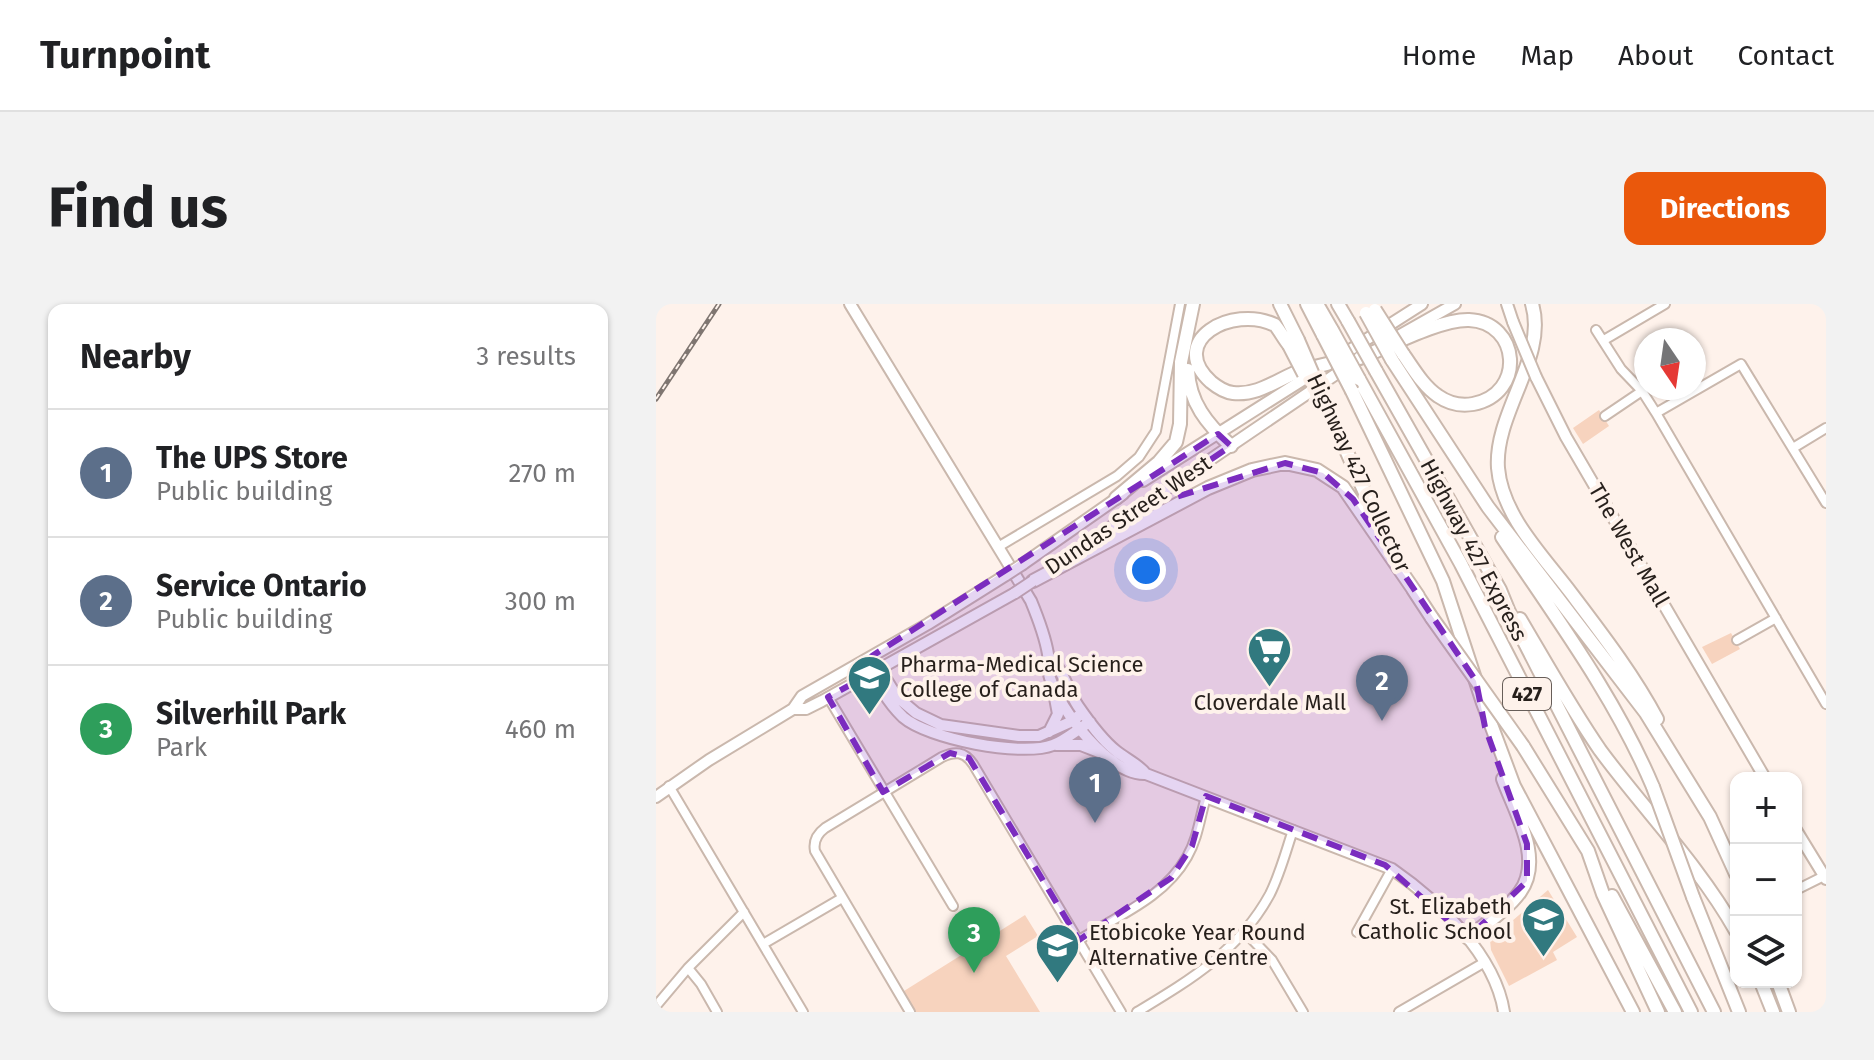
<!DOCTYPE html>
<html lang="en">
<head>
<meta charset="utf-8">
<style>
	:root { --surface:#fff; --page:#f2f2f2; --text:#202124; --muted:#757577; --line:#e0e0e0; --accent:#ea580c }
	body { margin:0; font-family:"Fira Sans",sans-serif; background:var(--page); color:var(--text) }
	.controls { position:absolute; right:24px; bottom:24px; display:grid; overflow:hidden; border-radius:16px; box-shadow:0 2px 6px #0004 }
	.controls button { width:72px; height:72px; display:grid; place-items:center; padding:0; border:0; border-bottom:2px solid var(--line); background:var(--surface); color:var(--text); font:40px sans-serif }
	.compass { position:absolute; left:978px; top:24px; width:72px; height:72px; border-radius:50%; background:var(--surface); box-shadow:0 2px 6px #0004; rotate:167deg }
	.you { position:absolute; left:490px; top:266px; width:28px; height:28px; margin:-20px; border:6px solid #fff; border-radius:50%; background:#1a73e8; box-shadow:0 0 0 12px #1a73e833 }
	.badge { display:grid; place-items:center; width:52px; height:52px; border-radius:50%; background:var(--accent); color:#fff; font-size:26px; font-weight:700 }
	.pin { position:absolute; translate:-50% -66px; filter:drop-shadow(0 2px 4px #0008) }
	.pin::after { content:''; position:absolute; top:42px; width:28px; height:24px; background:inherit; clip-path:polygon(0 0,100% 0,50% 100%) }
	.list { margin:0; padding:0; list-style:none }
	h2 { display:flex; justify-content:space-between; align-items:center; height:104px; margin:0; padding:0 32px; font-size:34px }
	h2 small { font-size:26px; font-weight:400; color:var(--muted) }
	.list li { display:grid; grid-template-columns:52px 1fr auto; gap:24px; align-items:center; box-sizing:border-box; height:128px; padding:0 32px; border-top:2px solid var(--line) }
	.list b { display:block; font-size:30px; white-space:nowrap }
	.list p { margin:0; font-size:26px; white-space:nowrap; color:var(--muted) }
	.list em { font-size:26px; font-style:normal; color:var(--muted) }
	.icon { flex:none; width:44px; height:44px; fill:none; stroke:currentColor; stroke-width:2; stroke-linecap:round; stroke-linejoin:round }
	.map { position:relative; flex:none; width:1170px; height:708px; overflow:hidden; border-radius:16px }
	header { display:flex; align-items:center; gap:48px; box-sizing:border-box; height:112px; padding:0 40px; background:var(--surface); border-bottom:2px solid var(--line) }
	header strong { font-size:38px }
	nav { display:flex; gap:44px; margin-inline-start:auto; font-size:28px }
	.intro { display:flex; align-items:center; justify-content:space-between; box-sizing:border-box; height:192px; padding:0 48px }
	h1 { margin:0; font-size:56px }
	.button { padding:20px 36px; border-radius:16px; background:var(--accent); color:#fff; font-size:28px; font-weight:700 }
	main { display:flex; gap:48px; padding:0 48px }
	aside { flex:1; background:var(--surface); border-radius:16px; box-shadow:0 2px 6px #0004 }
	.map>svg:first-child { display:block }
	.green { fill:#f7d3be }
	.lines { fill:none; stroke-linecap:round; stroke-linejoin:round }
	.minor-casing { stroke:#cab8ad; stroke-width:12 }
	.major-casing { stroke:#cab8ad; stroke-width:14 }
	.highway-casing { stroke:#cab8ad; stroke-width:16 }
	.minor { stroke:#fff; stroke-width:8 }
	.major { stroke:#fff; stroke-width:10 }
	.highway { stroke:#fff; stroke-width:12 }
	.rail-casing { stroke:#7f7671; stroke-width:5 }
	.rail { stroke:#fef2eb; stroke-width:2; stroke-dasharray:6; stroke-linecap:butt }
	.major-bridge-casing { stroke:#cab8ad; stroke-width:14; stroke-linecap:butt }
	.highway-bridge-casing { stroke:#cab8ad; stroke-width:16; stroke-linecap:butt }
	.major-bridge { stroke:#fff; stroke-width:10 }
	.highway-bridge { stroke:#fff; stroke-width:12 }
	.marked { fill:#7b2cbf; fill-opacity:0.2; stroke:#7b2cbf; stroke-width:6; stroke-dasharray:16 10; stroke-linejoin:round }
	.labels { text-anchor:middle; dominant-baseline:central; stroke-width:8; stroke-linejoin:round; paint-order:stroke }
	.shield { fill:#fef2eb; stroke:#675e59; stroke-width:2 }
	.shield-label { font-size:20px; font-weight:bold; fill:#261f1b }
	.street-label { font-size:22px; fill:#261f1b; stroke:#fef2eb }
	.poi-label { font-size:22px; fill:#261f1b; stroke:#fef2eb; text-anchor:start }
</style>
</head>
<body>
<header>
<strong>Turnpoint</strong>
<nav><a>Home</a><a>Map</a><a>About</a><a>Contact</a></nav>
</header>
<div class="intro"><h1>Find us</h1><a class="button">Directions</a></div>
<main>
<aside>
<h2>Nearby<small>3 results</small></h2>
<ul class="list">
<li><span class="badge" style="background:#5c6f8a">1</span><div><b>The UPS Store</b><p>Public building</p></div><em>270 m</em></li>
<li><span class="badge" style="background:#5c6f8a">2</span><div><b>Service Ontario</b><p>Public building</p></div><em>300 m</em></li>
<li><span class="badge" style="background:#2e9e5b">3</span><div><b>Silverhill Park</b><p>Park</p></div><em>460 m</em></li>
</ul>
</aside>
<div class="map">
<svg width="1170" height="708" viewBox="0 0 1170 708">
	<rect width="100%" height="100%" fill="#fef2eb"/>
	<path class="green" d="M 943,106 L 953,122 L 927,140 L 917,124 Z
		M 1075,329 L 1084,345 L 1056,360 L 1046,343 Z
		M 892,586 L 921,633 L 897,648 L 901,656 L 853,682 L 835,646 L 834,636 Z
		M 369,611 L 382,632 L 350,652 L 384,708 L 260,708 L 248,687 Z"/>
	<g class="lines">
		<defs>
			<path id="minor" d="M 940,26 L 965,65 L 986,87 L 1000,109 L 1170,400
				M 948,36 L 1009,0
				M 1000,109 L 1085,60 L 1170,199
				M 949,112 L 986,87
				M 1137,144 L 1170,124
				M 342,243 L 461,172 L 483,153 L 500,127 L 524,0
				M 1081,336 L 1120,314
				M 172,393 L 297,602
				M 13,482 L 147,708
				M 1140,586 L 1168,572
				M 589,628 L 616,656 L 647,708
				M 701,628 L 736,565
				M 423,636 C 461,612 508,594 531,553 C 542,534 544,513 550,493
				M 107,640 L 186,594
				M 32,664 L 45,680 L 61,708
				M 0,702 L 32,664 L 88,608
				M 254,708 L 159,547 C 157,537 161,530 169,524 L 286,453 C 299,447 308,447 317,460 L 465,708
				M 481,708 C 534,676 583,647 614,590 C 624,570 630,547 637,526
				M 743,708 L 829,658"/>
			<path id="major" d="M 194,0 L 375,297 C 382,314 389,332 392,350 C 393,359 391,365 394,374 C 404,406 454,472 490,470 L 736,565 C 782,597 839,650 848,708
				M 851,0 L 857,18
				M 744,31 L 799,0
				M 683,53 L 766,0
				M 880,73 L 910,133 L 1109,474
				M 487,177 L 656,70
				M 408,255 L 689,64
				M 367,260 L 467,190
				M 393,353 C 407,365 412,387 422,402 C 433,418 445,435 460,447 C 470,455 482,460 490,470
				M 210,356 C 220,376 230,397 247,413 C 272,435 366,453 397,441 C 410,436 422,425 434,418
				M 220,359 L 241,393 L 260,409 L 285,421 L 363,432 L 383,432 L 412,419 L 427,409
				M 137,405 L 150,405 L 166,397 L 359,289
				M 393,428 L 402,410 L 399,394
				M 400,441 L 425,441 L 443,448
				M 0,493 L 53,456 L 137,405 L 146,392 L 272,320 L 350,271
				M 1140,526 L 1170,575"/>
			<path id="highway" d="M 624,0 L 642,36
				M 651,0 L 667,31
				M 661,0 L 676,26
				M 682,0 L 692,17
				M 876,0 C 892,53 838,109 842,164 C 846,212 888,253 915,289 C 946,330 977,370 1001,415
				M 633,41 C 628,35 624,27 619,21 C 576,0 510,37 555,78 C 561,83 568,88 577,89 C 603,92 623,74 646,66 C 654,64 663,62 671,60
				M 704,54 C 732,43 784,15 813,16 C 864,18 870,90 817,100 C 805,102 792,99 782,92 C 767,82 757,64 747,50
				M 736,56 L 832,203 L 990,409 L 1054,513 L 1080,570
				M 532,66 C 533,98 551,120 575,142
				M 720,67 L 844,286 L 853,308 L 1058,708
				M 703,75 L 805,260 L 1035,708
				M 696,87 L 787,277 L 827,399 L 858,482 L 977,708
				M 667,94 L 729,234
				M 460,194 L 503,158 L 520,138 L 524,120 L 525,58 L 537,0
				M 846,233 C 900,314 959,393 997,483
				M 377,277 L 552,184 L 596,166 L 629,159 L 661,166 L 687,183 L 762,292
				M 757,285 L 776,314
				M 864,315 C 890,359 915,404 944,446 C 989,507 1042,560 1080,627
				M 867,442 L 932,547 L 947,590 L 1002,708
				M 956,592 L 1019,708
				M 1037,593 L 1083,708
				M 812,634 C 829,620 851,606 864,588 C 888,555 859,508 847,475
				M 1105,678 L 1117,708
				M 1122,678 L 1133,708"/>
		</defs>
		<use href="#minor" class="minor-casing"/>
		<use href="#major" class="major-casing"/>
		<use href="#highway" class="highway-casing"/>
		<use href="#minor" class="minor"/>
		<use href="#major" class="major"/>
		<use href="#highway" class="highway"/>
		<defs>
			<path id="rail" d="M 0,95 L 63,0"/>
		</defs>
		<use href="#rail" class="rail-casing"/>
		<use href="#rail" class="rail"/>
		<defs>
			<path id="major-bridge" d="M 857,18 L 880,73
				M 350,271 L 367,260
				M 359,289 L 377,277"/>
			<path id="highway-bridge" d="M 719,6 L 747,50
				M 710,9 L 736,56
				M 692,17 L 720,67
				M 676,26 L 703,75
				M 667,31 L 696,87
				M 642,36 L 667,94
				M 633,41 L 648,70
				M 776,314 L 867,442
				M 997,483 L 1037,593"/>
		</defs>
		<use href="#major-bridge" class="major-bridge-casing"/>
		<use href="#highway-bridge" class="highway-bridge-casing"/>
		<use href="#major-bridge" class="major-bridge"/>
		<use href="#highway-bridge" class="highway-bridge"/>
	</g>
	<path class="marked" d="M 562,130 L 575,142 L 515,182 L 520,193 L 629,159 L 667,169 L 697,195 L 820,377 L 829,423 L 871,540 L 871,577 L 812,634 L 729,561 L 550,492 L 536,542 L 515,574 L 423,636 L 313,454 L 294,449 L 227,488 L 172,393 L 223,365 L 216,352 Z"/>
	<defs>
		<symbol id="supermarket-pin" viewBox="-11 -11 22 30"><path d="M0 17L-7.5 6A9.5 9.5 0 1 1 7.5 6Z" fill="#31797f" stroke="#fef2eb"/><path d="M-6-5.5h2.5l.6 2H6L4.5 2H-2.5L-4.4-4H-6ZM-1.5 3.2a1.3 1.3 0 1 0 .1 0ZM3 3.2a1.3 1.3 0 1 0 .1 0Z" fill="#fff"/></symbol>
		<symbol id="university-pin" viewBox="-11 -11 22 30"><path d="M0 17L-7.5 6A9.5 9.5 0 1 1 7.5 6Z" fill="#31797f" stroke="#fef2eb"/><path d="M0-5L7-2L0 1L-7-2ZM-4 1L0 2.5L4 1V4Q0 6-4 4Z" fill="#fff"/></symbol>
		<symbol id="school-pin" viewBox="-11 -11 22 30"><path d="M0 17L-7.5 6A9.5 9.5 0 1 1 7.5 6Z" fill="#31797f" stroke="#fef2eb"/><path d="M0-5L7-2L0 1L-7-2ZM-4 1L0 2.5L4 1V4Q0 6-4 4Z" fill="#fff"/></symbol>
	</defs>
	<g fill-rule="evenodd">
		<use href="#supermarket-pin" x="588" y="320" width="51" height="69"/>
		<use href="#university-pin" x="188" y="348" width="51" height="69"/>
		<use href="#school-pin" x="862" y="590" width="51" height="69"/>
		<use href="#school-pin" x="376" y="616" width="51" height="69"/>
	</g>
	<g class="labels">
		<rect class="shield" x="847" y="374" width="48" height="32" rx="6"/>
		<g class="shield-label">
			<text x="871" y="390">427</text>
		</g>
		<g class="street-label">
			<text transform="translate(703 169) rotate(65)">Highway 427 Collector</text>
			<text transform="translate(472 211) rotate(-34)">Dundas Street West</text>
			<text transform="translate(973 241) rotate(60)">The West Mall</text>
			<text transform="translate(818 246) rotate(62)">Highway 427 Express</text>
		</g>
		<g class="poi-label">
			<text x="244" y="360">Pharma-Medical Science<tspan x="244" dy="25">College of Canada</tspan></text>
			<text x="614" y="398" text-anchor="middle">Cloverdale Mall</text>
			<text x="856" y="602" text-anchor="end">St. Elizabeth<tspan x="856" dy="25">Catholic School</tspan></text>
			<text x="433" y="628">Etobicoke Year Round<tspan x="433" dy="25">Alternative Centre</tspan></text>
		</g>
	</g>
</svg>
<div class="controls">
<button>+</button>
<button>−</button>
<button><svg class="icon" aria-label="layers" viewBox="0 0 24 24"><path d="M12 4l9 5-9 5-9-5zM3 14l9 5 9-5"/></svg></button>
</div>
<svg class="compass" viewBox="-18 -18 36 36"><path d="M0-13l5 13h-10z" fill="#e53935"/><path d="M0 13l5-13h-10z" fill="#757577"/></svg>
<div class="you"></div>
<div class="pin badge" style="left:439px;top:519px;background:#5c6f8a">1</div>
<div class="pin badge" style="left:726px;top:417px;background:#5c6f8a">2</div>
<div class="pin badge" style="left:318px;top:669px;background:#2e9e5b">3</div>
</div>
</main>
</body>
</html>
